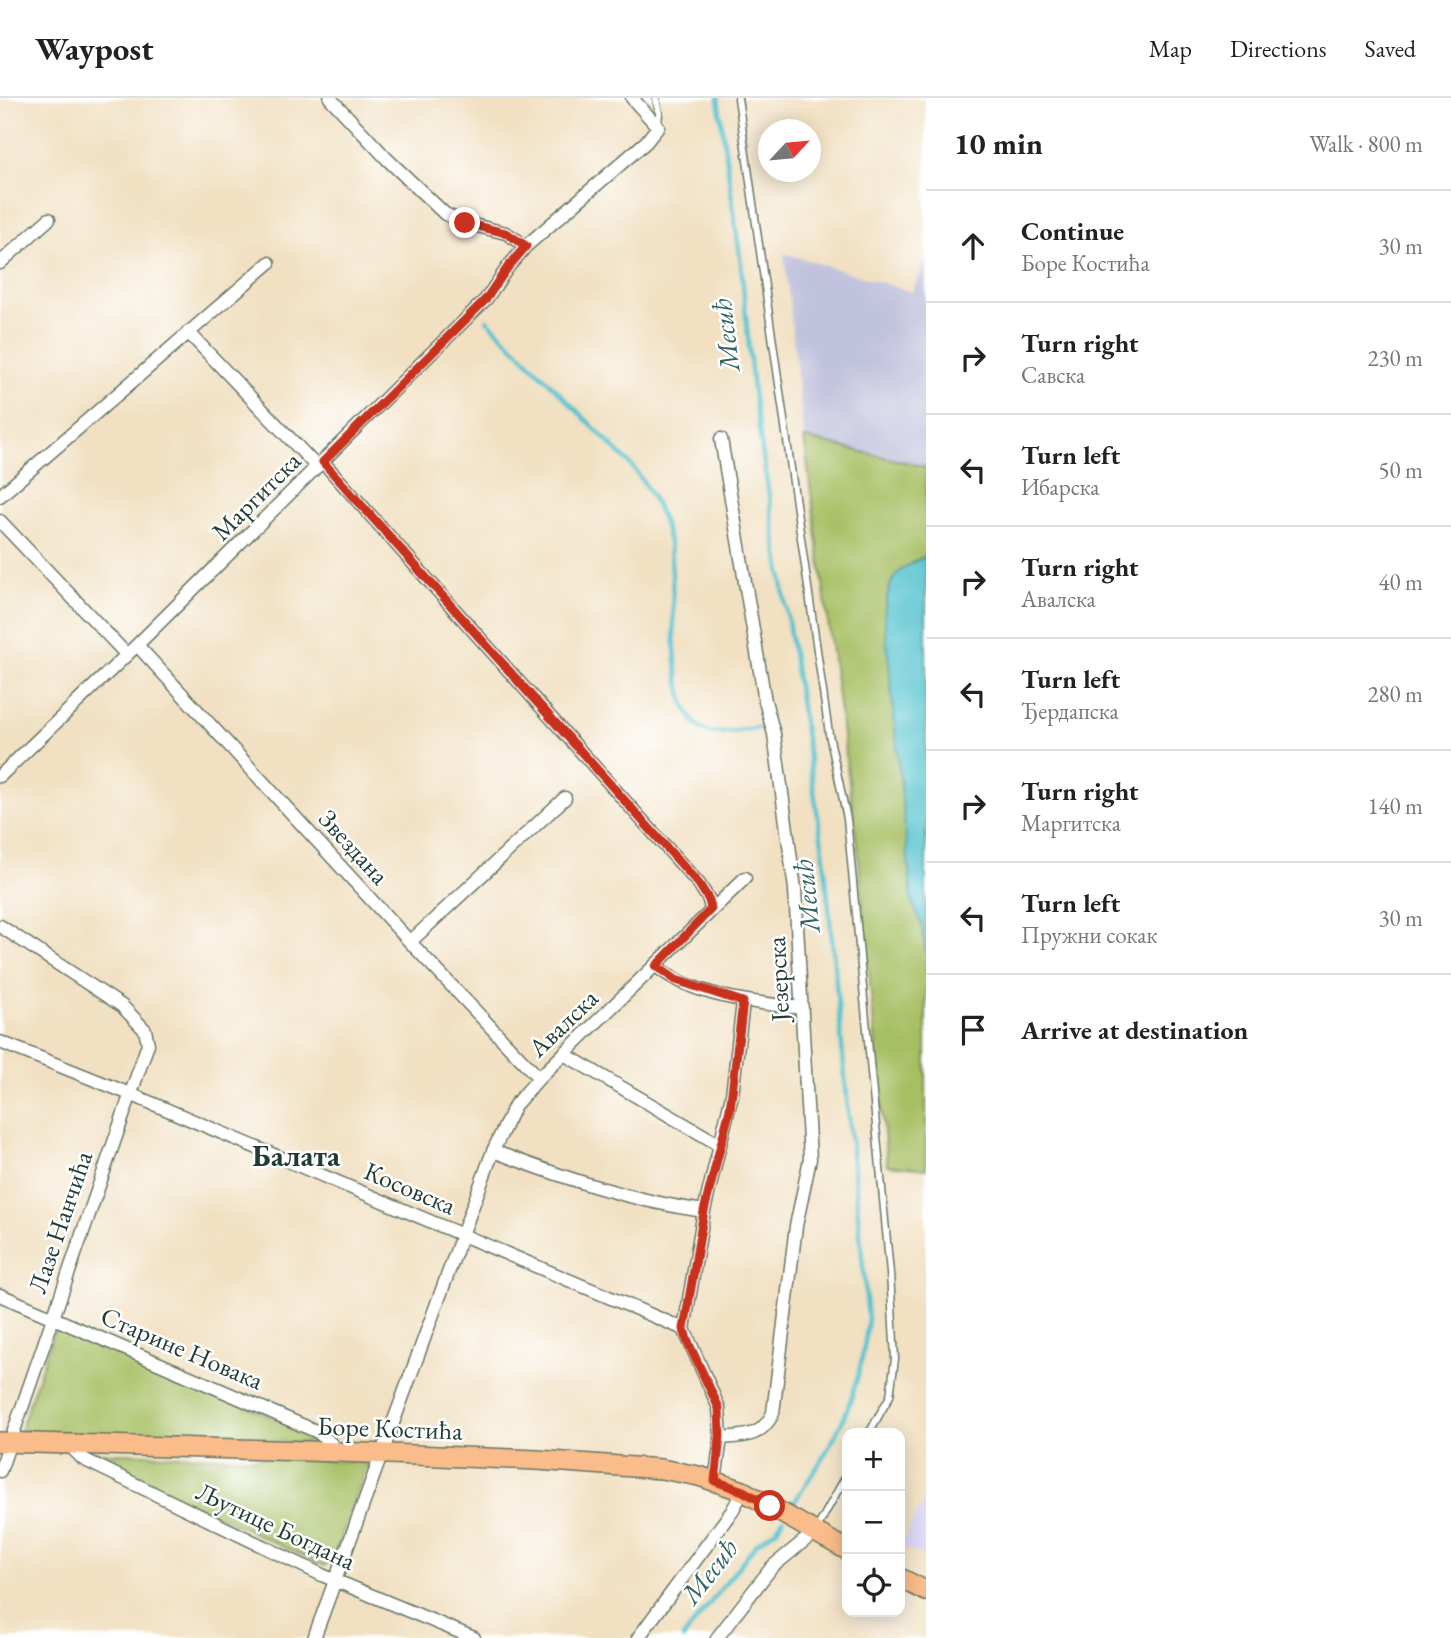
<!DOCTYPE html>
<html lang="en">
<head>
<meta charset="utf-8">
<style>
	:root { --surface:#fff; --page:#f2f2f2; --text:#222; --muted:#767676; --line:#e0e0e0 }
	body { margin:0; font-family:"EB Garamond",serif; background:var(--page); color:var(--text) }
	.controls { position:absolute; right:21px; bottom:21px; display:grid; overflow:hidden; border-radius:14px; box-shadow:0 4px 18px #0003 }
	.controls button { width:63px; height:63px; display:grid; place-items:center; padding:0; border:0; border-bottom:2px solid var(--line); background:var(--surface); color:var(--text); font:35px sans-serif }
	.compass { position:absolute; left:758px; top:21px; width:63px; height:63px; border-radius:50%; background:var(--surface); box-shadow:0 4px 18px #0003; rotate:64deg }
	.stop { position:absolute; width:21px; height:21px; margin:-16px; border:5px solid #c8321e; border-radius:50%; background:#fff }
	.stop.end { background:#c8321e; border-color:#fff; box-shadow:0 2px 7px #0008 }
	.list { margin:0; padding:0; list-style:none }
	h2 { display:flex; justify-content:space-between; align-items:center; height:91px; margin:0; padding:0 28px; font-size:30px }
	h2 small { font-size:23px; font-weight:400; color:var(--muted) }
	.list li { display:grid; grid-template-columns:46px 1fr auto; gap:21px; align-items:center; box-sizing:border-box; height:112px; padding:0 28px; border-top:2px solid var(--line) }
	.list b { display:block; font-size:26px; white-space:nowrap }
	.list p { margin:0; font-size:23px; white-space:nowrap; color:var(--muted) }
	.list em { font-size:23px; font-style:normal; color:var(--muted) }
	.icon { flex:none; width:38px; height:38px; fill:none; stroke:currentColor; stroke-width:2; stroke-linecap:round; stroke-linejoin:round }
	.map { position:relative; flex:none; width:926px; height:1540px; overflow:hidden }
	header { display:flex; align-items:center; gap:42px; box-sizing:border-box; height:98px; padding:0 35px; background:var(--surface); border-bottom:2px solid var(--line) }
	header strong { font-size:33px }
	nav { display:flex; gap:38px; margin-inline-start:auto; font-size:24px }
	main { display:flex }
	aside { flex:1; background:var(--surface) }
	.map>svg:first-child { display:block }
	.built { fill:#dbd6f7 }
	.industrial { fill:#c1c2dd }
	.green { fill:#a7bf64; stroke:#637e4c; stroke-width:2 }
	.water { fill:#55c2cf; stroke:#3a8082; stroke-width:2 }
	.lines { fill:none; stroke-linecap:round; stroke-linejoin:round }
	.stream { stroke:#55c2cf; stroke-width:4.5 }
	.service-casing { stroke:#687665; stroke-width:9 }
	.minor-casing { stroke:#687665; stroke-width:15 }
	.primary-casing { stroke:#687665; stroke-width:22 }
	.service { stroke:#fff; stroke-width:6 }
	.minor { stroke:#fff; stroke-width:12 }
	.primary { stroke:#f9bc8a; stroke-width:19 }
	.route { stroke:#c8321e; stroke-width:9 }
	.labels { text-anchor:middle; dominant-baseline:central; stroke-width:5; stroke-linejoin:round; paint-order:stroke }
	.street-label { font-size:26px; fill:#1f3d34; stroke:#fff }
	.water-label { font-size:28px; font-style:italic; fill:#2f6562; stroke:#fff }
	.quarter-label { font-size:30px; font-weight:bold; fill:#1f3d34; stroke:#fff }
</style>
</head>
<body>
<header>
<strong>Waypost</strong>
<nav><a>Map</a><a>Directions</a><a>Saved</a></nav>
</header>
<main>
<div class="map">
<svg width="926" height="1540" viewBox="0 0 926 1540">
	<rect width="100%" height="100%" fill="#fff"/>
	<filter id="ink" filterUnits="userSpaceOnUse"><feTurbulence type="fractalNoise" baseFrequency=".0143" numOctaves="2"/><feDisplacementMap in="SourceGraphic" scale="14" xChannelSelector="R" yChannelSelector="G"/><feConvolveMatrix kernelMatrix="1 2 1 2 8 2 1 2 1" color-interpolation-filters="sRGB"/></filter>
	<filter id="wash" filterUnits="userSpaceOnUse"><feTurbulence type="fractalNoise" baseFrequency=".00686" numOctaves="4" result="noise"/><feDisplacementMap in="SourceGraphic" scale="28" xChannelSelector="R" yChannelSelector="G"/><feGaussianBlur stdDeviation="1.57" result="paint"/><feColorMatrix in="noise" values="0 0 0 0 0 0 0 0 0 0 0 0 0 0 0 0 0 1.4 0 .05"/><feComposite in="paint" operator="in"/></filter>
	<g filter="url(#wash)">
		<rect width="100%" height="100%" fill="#f1e0c1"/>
		<path class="built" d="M 926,1398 L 926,1458 L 900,1449 Z"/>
		<path class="industrial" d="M 784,155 L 912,194 L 926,163 L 926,369 L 804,340 Z"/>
		<path class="green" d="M 804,340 L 926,369 L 926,1071 L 887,1067 L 857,745 Z
			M 59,1230 L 316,1337 L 317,1343 L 316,1345 L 20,1333 L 54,1233 Z
			M 89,1354 L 365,1364 L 367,1369 L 332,1463 L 324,1468 L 92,1358 Z"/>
		<path class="water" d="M 926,458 L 926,856 L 921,825 L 912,804 L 884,516 C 890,481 891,473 926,458 Z"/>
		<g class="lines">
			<path class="stream" d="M 718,0 L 741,166 L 753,293 L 824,759 L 868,1221 C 863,1267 851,1314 826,1354 C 814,1375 800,1394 788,1414
				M 487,222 L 632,368 C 649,390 663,416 669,444 C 678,486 663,611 704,632 C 717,639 751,630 767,628
				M 683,1540 L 756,1446 L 777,1431 L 783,1421"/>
		</g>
	</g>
	<g filter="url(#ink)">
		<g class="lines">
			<defs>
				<path id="service" d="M 656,0 L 659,15 L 658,29
					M 738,0 L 829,636 L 847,721 L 890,1175 L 895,1261 L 890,1298 L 869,1335
					M 816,1432 L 847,1376"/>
				<path id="minor" d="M 330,0 L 387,61 L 445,116 L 465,125 L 506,135 L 526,148
					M 0,165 L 49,121
					M 188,234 L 317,369
					M 323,364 L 699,786 L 709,802 L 711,811
					M 0,398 L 269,165
					M 0,423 L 127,557
					M 137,547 L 410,844 L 539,980
					M 0,678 L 137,547 L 486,201 L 508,169 L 526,148 L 646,44 L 658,29 L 632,0
					M 0,828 L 122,908 L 145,932 L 148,946 L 0,1373
					M 410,844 L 565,700
					M 656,868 C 693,899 756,905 802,910
					M 0,944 L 130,996 L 684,1231
					M 564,956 L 720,1047
					M 493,1053 C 562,1079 631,1103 704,1113
					M 0,1197 L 318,1334 L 340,1354
					M 721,1340 C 745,1338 762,1339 773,1315 L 796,1128 L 810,1061 L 795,791 L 774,636 L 765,603 L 721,341
					M 66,1344 L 83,1361 L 322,1477 L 474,1540
					M 715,1383 L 721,1340 L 719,1310 L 684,1231 L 704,1113 L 732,997 L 743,904
					M 314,1540 L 493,1053 L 515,1007 L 539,980 L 745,780
					M 638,1540 L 732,1413 L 743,1393
					M 717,1540 L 772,1469 L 815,1434"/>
				<path id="primary" d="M 0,1344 L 340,1354 L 537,1362 L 661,1371 L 699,1378 L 743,1393 L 847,1452
					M 900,1480 L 926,1493"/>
			</defs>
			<use href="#service" class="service-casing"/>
			<use href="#minor" class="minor-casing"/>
			<use href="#primary" class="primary-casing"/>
			<use href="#service" class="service"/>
			<use href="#minor" class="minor"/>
			<use href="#primary" class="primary"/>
		</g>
	</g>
	<g class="lines" filter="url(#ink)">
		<path class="route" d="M 465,125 L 506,135 L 526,148 L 508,169 L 486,201 L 323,364 L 699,786 L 709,802 L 711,811 L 656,868 L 676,882 L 743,904 L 730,1011 L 704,1113 L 684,1231 L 687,1242 L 719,1310 L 720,1339 L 715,1383 L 743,1393 L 770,1408"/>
	</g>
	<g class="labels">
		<g class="street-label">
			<text transform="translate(256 398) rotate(-45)">Маргитска</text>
			<text transform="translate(354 749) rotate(48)">Звездана</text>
			<text transform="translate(778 881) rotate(-93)">Језерска</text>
			<text transform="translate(563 925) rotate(-44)">Авалска</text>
			<text transform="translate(410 1090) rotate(23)">Косовска</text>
			<text transform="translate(60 1124) rotate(-71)">Лазе Нанчића</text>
			<text transform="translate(182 1250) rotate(23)">Старине Новака</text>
			<text transform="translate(390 1330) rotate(2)">Боре Костића</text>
			<text transform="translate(276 1428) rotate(25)">Љутице Богдана</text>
		</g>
		<g class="water-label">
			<text transform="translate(725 237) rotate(-97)">Месић</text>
			<text transform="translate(806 798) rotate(-96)">Месић</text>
			<text transform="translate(709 1473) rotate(-52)">Месић</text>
		</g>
		<g class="quarter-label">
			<text x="296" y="1057">Балата</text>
		</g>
	</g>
</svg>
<div class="controls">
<button>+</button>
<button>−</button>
<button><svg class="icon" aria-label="locate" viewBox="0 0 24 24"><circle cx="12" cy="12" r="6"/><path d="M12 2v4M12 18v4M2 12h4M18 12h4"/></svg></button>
</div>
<svg class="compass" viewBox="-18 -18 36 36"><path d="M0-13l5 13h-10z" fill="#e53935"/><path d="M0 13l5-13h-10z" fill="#767676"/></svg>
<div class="stop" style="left:770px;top:1408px"></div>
<div class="stop end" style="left:465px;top:125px"></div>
</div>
<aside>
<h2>10 min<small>Walk · 800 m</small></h2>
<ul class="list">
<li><svg class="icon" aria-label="ahead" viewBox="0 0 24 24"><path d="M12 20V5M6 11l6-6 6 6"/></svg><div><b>Continue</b><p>Боре Костића</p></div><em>30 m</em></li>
<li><svg class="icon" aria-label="right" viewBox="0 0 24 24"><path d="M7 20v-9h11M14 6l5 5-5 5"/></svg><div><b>Turn right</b><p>Савска</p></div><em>230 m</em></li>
<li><svg class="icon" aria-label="left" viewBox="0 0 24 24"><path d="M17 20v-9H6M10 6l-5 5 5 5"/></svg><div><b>Turn left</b><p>Ибарска</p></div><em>50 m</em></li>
<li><svg class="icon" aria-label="right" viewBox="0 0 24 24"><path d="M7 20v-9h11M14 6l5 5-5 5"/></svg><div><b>Turn right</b><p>Авалска</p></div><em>40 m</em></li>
<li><svg class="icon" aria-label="left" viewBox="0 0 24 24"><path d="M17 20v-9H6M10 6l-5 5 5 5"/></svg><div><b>Turn left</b><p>Ђердапска</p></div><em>280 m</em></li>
<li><svg class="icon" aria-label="right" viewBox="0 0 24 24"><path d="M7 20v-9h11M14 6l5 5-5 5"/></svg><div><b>Turn right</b><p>Маргитска</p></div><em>140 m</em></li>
<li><svg class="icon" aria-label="left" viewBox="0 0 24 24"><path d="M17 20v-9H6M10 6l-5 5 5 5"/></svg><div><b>Turn left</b><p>Пружни сокак</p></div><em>30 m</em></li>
<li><svg class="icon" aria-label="arrive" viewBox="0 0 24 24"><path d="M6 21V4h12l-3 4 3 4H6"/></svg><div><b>Arrive at destination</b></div></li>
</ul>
</aside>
</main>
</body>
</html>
